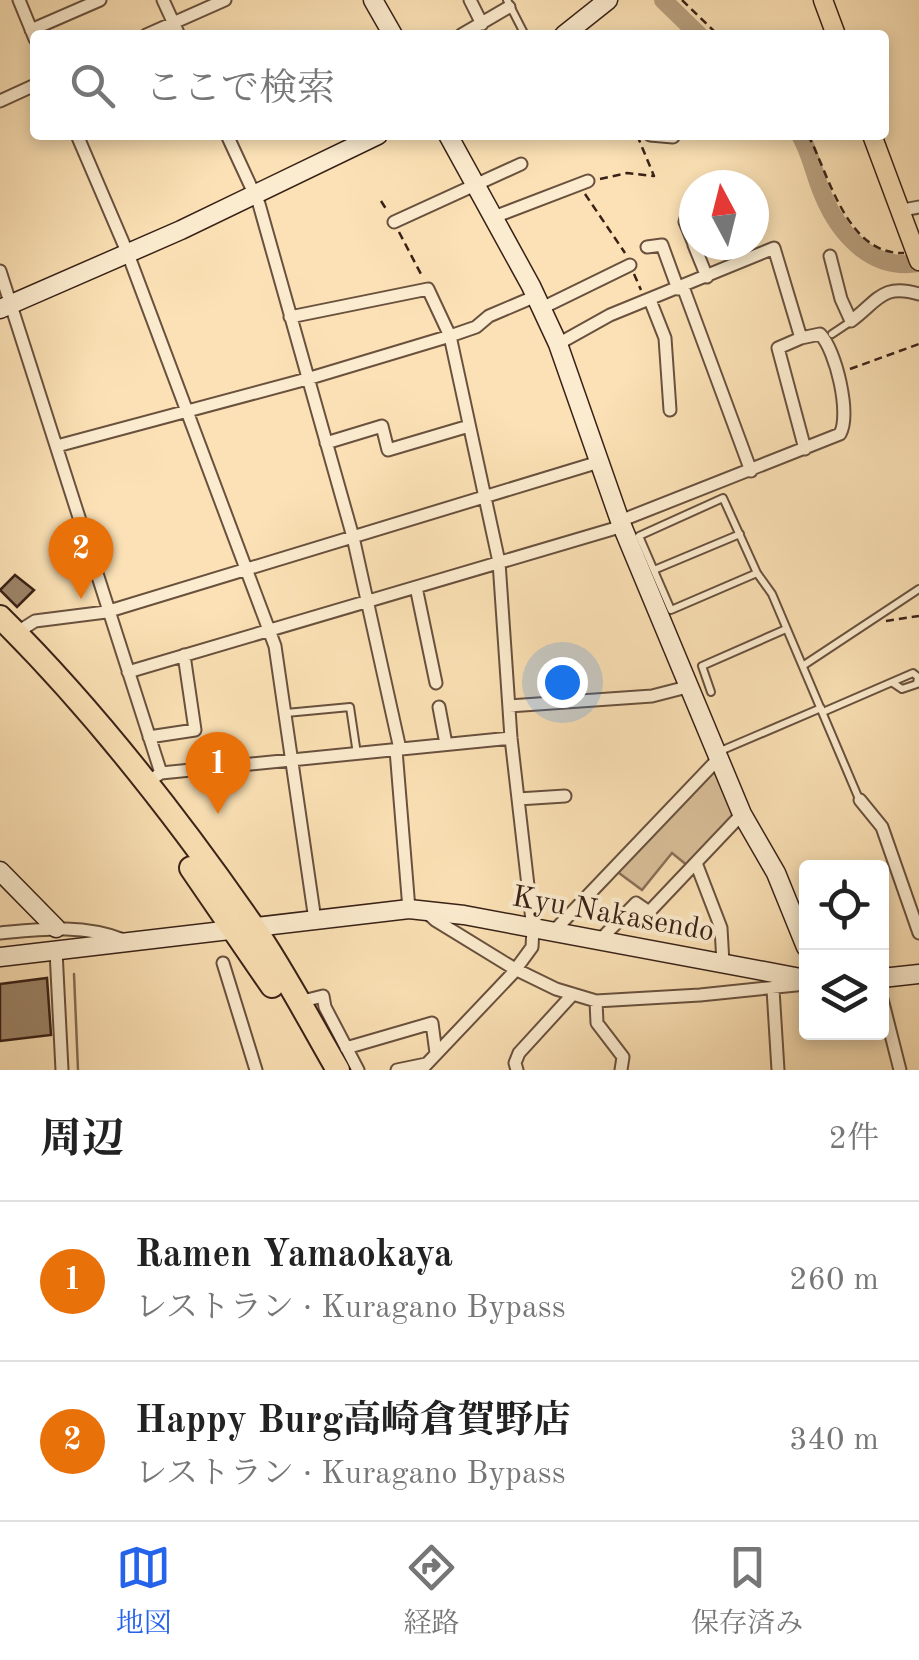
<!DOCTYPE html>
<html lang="ja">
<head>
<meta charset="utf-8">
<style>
	:root { --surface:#fff; --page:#f6f6f6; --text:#222; --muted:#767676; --line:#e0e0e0; --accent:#2563eb }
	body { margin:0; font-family:"Old Standard TT","Noto Serif JP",serif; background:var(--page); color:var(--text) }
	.controls { position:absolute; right:30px; bottom:30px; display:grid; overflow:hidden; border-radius:10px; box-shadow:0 5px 15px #0003 }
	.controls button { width:90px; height:90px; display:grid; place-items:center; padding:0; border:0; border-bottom:2px solid var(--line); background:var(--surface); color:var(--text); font:50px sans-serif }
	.compass { position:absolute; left:679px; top:170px; width:90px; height:90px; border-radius:50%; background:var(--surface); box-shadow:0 5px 15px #0003; rotate:353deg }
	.you { position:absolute; left:562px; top:682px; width:35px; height:35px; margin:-25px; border:8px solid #fff; border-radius:50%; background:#1a73e8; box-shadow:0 0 0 15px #1a73e833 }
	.badge { display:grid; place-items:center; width:65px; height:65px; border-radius:50%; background:var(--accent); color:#fff; font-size:32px; font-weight:700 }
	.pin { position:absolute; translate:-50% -82px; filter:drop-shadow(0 2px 5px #0008) }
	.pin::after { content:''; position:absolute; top:52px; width:35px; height:30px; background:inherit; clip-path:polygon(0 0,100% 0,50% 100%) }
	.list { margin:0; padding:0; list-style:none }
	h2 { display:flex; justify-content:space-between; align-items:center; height:130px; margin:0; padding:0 40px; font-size:42px }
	h2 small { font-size:32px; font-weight:400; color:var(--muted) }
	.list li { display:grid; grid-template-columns:65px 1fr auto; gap:30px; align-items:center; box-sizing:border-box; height:160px; padding:0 40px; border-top:2px solid var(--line) }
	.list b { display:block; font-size:38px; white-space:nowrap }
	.list p { margin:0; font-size:32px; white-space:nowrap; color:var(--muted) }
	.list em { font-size:32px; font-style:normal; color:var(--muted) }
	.icon { flex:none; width:55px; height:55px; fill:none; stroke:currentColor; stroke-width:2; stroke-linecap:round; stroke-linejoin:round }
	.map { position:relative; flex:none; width:919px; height:1070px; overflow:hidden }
	.search { position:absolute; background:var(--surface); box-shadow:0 5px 15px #0003; left:30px; right:30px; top:30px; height:110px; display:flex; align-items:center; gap:25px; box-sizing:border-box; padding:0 35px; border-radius:10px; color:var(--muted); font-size:38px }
	.sheet { height:450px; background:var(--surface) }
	nav { display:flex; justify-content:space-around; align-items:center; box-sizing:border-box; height:140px; border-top:2px solid var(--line); background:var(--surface); font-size:28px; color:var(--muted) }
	nav a { display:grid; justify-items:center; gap:5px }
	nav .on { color:var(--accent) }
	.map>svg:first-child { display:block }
	.green { fill:#dac09a; stroke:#897058; stroke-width:2.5 }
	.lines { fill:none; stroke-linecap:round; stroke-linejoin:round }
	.stream { stroke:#856d55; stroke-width:2.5 }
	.river { stroke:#b9a07f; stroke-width:18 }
	.building { fill:#9d8569; stroke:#382117; stroke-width:2.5 }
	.lane-casing { stroke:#69513e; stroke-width:10 }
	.street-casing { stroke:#69513e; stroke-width:15 }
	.secondary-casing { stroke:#382117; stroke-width:21 }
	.primary-casing { stroke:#382117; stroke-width:21 }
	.highway-casing { stroke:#382117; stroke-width:26 }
	.path { stroke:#382117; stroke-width:2.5; stroke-dasharray:8 5; stroke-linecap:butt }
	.lane { stroke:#fceccf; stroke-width:6 }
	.street { stroke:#fceccf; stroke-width:11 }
	.secondary { stroke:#fceccf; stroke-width:18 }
	.primary { stroke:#fbe1b5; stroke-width:18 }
	.highway { stroke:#fbe1b5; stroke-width:22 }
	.labels { text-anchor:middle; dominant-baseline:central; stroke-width:8; stroke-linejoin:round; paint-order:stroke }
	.street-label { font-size:30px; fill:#382117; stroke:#fceccf }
</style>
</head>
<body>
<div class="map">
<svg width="919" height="1070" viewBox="0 0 919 1070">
	<rect width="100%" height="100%" fill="#fbe1b5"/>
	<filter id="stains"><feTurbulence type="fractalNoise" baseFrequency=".002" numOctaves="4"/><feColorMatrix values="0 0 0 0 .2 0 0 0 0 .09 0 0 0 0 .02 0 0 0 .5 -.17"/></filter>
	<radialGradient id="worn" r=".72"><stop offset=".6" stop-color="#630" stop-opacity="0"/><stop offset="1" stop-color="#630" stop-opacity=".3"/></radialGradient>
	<path class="green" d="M 714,767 L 737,813 L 688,866 L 672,853 L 642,890 L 615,870 Z"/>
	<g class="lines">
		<path class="stream" d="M 74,974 L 78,1070"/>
		<path class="river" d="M 663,0 L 699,35
			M 800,135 C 811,154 814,174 823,195 C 840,236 873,271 919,263"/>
	</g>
	<path class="building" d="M 15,575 L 34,590 L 17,607 L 0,590 Z
		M 47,978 L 51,1035 L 0,1041 L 0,984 Z"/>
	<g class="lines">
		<defs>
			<path id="lane" d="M 507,0 L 525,35
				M 832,334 L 850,322
				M 654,570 L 740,534
				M 757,573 L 671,610 L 639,536 L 723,498 L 757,573 L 772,594 L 859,799
				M 804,665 L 919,589
				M 711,692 L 702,666 L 786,629
				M 823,712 L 913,673 L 918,677 L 917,684 L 902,689 L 893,683
				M 286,713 L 350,707 L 357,754
				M 718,752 L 821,708
				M 206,777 L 226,776 L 234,767"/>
			<path id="street" d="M 19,0 L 35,39
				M 163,0 L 179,35
				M 470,0 L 482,24
				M 31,30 L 100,0
				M 146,35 L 225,0
				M 461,35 L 509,7
				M 0,101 L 35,85
				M 77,135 L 128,254 L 275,646 L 315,920
				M 227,135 L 259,204 L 353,537 L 400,749
				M 650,135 L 673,137
				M 898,211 L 919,207
				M 694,213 L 687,215 L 685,222 L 694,244
				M 494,217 L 588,181
				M 394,222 L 521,164
				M 694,245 L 707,277
				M 647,247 L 662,245 L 678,289
				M 830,256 L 841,299 L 851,321 C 878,301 882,283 919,294
				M 0,271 L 161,773 L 146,783
				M 683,287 L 751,471
				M 650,300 L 665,338 L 670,410
				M 542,308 L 630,265
				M 290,317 L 428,289 L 450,336 L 499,562 L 511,738 L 533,929 L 532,947 L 513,973 L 421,1070
				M 801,338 L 778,348 L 805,449
				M 558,344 L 610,315 L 774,248 L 801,338 L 820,334 C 836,350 851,414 840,434 L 620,521
				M 326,443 L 382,426 L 388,450 L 469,426
				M 57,446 L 307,379 L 450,336 L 476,327 L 489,316 L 536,296
				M 416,587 L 436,683
				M 16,633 L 35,621 L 106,612 L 599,462
				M 128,672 L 623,526
				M 509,706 L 652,696 L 691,686
				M 439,707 L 446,744
				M 149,737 L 195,730 L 184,655
				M 396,750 L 409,909
				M 161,773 L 511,738
				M 518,799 L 565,796
				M 860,800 L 882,827 L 919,933
				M 696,863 L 721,928 L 723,963
				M 425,911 L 435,920 L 515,969 L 556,989 L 596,1001 L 700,995 L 806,984
				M 553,932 L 719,758
				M 0,933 C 43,929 83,924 124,940
				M 600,940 L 636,903 L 649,912 L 742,814
				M 56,951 L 62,1070
				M 223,963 L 256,1070
				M 773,989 L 778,1070
				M 882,999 L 900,1070
				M 596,1001 L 597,1023 L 623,1057 L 621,1070
				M 299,1002 L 323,996 L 325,1007 L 358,1070
				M 346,1048 L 432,1023 L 436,1053
				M 397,1070 L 426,1064
				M 517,1070 L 515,1063 L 519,1053 L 573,994"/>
			<path id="secondary" d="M 373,0 L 393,35
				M 564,35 L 608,0
				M 448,135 L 531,286 L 558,344 L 620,521 L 742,814 L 776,873 L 806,947
				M 0,309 L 181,230 L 378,135
				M 0,871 L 56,928
				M 0,957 L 409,909 L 464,915 L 806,979
				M 882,978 L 919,974"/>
			<path id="primary" d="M 823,0 L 836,35
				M 872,135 L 919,261"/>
			<path id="highway" d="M 0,617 C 94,710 177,817 252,925 C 284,971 310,1022 338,1070
				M 191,868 L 272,986"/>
		</defs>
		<use href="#lane" class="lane-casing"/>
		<use href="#street" class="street-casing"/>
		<use href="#secondary" class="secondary-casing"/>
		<use href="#primary" class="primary-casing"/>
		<use href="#highway" class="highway-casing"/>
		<path class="path" d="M 682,0 L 718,35
			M 808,135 C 829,174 846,255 904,253
			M 600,179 L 627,173 L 654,176 L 637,135
			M 585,194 L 625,253
			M 381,201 L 388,212
			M 399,232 L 423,278
			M 634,274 L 641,290
			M 850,369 L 919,344
			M 886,621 L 919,616"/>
		<use href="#lane" class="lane"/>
		<use href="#street" class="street"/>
		<use href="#secondary" class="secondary"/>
		<use href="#primary" class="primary"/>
		<use href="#highway" class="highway"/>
	</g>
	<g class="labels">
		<g class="street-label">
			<text transform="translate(613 915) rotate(10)">Kyu Nakasendo</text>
		</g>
	</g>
	<rect width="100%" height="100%" filter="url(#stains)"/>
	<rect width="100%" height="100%" fill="url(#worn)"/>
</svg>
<div class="controls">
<button><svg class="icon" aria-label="locate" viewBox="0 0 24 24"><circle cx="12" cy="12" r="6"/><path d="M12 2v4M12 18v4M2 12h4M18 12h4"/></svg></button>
<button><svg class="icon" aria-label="layers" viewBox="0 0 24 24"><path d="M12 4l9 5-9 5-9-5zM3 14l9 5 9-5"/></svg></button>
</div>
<svg class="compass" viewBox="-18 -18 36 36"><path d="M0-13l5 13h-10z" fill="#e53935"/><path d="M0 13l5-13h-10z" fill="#767676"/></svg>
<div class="you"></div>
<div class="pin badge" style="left:218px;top:814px;background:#e8710a">1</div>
<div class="pin badge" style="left:81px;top:599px;background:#e8710a">2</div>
<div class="search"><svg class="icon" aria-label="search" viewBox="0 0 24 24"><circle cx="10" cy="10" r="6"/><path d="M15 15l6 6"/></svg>ここで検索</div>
</div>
<section class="sheet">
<h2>周辺<small>2件</small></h2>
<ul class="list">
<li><span class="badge" style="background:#e8710a">1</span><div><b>Ramen Yamaokaya</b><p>レストラン · Kuragano Bypass</p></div><em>260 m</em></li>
<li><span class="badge" style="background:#e8710a">2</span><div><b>Happy Burg高崎倉賀野店</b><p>レストラン · Kuragano Bypass</p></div><em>340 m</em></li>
</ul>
</section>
<nav>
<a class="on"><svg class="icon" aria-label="map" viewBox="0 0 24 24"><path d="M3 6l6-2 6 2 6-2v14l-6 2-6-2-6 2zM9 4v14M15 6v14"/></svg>地図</a>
<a><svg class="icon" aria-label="directions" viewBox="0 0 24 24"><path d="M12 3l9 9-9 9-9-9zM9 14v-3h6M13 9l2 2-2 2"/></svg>経路</a>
<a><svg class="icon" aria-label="saved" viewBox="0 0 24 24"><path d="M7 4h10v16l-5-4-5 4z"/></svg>保存済み</a>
</nav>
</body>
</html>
